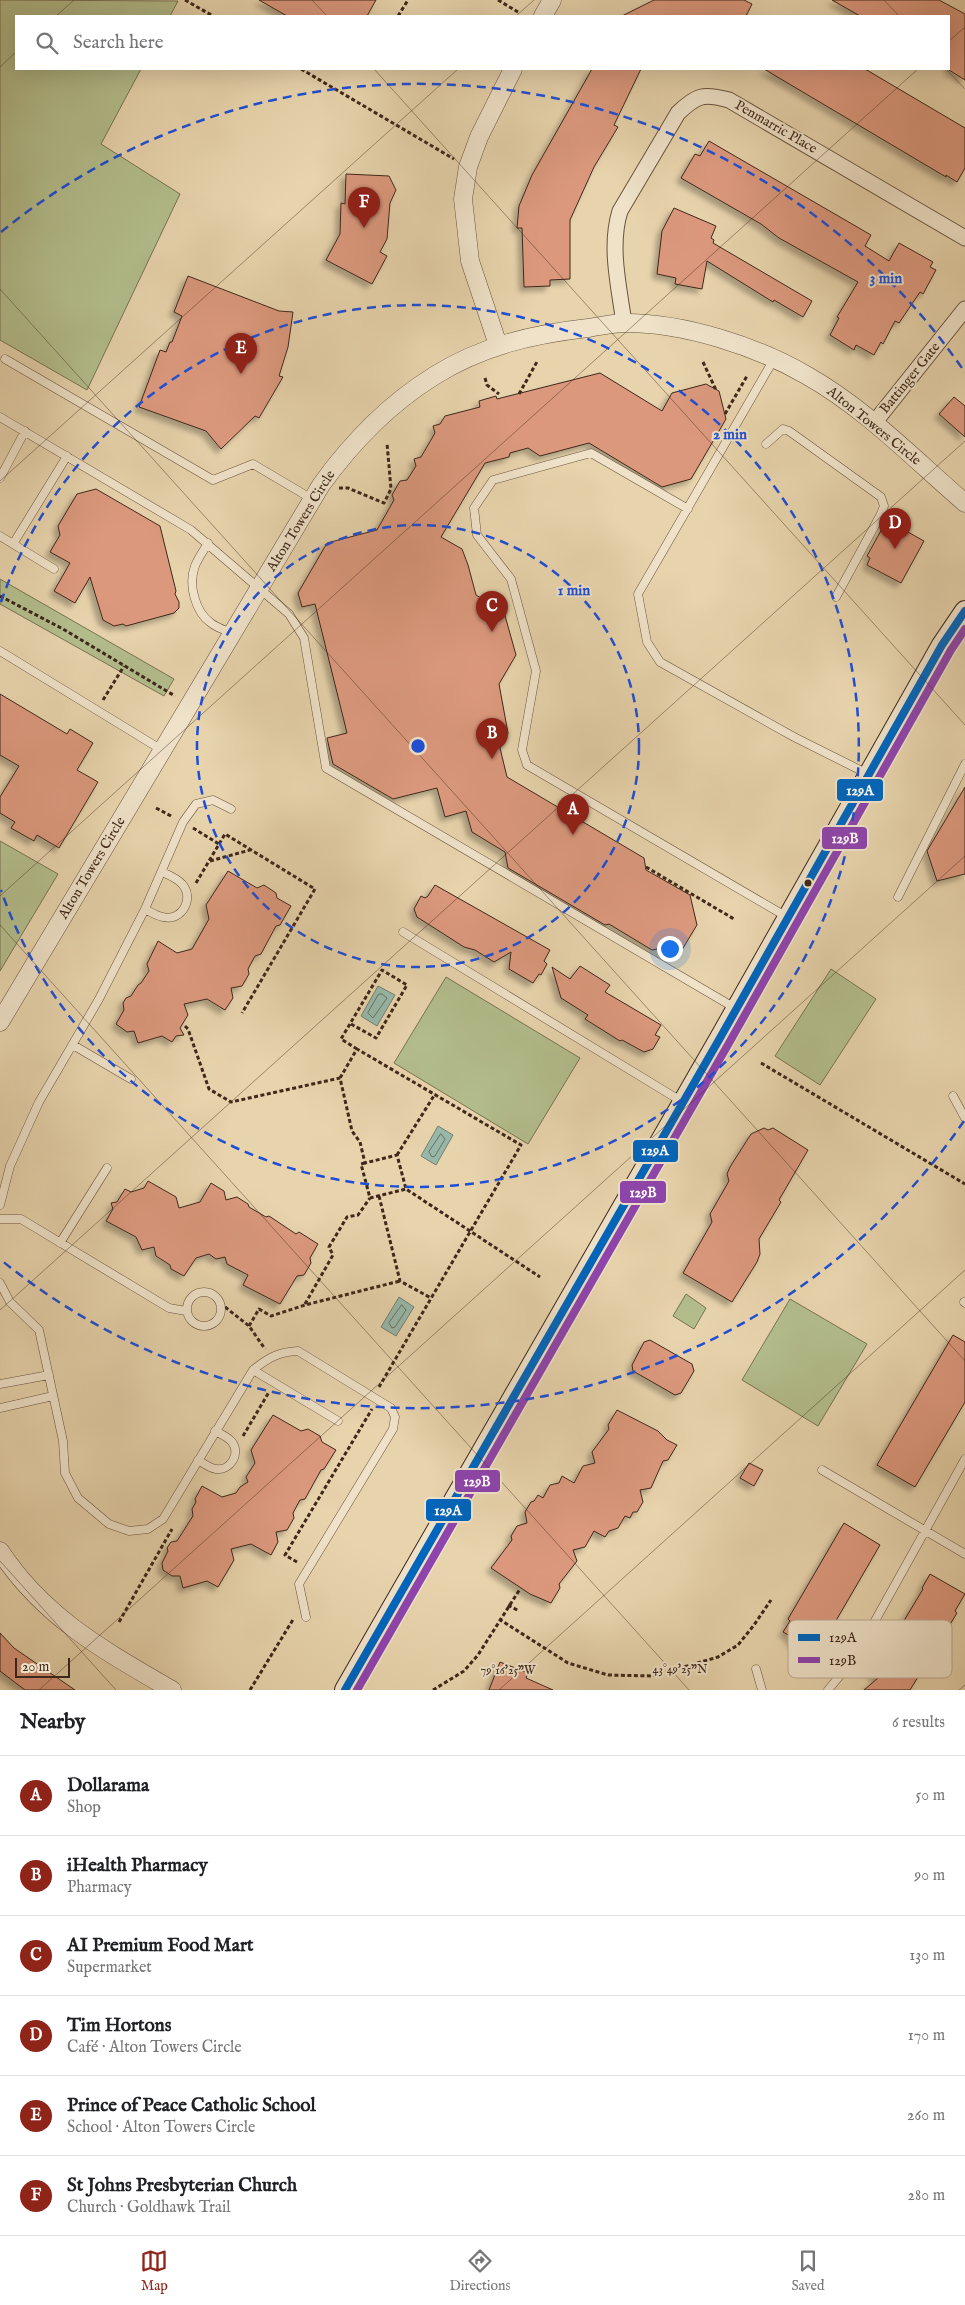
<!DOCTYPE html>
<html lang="en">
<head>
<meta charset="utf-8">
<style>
	:root { --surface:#fff; --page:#f6f6f6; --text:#202124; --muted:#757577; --line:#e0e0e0; --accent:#8f2418 }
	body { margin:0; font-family:"IM FELL English",serif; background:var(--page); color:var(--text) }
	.scale { position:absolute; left:15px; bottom:12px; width:55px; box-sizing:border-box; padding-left:5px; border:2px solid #3e281a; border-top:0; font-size:14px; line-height:18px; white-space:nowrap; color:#3e281a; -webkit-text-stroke:4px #efe2c9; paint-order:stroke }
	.you { position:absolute; left:669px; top:948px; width:18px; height:18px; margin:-12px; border:4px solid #fff; border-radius:50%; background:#1a73e8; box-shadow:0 0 0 8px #1a73e833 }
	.badge { display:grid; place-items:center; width:32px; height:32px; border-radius:50%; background:var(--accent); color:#fff; font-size:16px; font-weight:700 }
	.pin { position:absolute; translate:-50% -41px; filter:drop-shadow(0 1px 2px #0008) }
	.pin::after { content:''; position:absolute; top:26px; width:18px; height:15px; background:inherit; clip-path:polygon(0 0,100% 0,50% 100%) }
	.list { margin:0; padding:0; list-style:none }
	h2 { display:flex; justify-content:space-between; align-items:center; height:65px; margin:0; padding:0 20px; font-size:21px }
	h2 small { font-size:16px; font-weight:400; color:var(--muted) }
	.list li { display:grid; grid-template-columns:32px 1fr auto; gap:15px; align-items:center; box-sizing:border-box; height:80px; padding:0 20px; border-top:1px solid var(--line) }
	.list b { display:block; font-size:19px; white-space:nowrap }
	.list p { margin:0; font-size:16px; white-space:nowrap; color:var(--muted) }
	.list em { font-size:16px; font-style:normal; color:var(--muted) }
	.icon { flex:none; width:28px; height:28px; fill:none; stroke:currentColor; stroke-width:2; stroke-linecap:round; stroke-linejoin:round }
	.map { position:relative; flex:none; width:965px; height:1690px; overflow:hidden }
	.search { position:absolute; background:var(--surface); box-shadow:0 5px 20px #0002; left:15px; right:15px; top:15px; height:55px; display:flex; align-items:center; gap:12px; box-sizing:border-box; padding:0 18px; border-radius:0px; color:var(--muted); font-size:19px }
	.sheet { height:545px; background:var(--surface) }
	nav { display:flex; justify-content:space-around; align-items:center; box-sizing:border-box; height:70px; border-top:1px solid var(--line); background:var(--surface); font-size:14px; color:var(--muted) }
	nav a { display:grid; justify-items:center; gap:2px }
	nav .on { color:var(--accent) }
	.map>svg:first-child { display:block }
	.green { fill:#b3bd8c; stroke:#787253 }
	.water { fill:#97b8a9; stroke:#737e70 }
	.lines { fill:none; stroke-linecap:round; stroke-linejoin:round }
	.shore { stroke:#6a7062; stroke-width:1 }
	.building { fill:#db987d; stroke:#3e281a; filter:url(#shadow) }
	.service-casing { stroke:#68533e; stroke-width:9 }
	.minor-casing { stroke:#68533e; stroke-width:17 }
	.tertiary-casing { stroke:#68533e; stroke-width:19 }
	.secondary-casing { stroke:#3e281a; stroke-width:22 }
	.path { stroke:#3e281a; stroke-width:3; stroke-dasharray:4 2.5; stroke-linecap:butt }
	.service { stroke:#efe2c9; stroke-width:8 }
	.minor { stroke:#efe2c9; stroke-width:15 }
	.tertiary { stroke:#efe2c9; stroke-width:18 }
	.secondary { stroke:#efe2c9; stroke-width:20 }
	.bus-1-casing { stroke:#efe2c9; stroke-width:11 }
	.bus-2-casing { stroke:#efe2c9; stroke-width:11 }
	.bus-1 { stroke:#0065bd; stroke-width:8 }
	.bus-2 { stroke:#8e44ad; stroke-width:8 }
	.ticks { fill:none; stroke:#3e281a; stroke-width:1; stroke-opacity:0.45 }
	.ring { fill:none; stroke:#1d4ed8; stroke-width:2.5; stroke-dasharray:9 6 }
	.bus-dot { fill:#3e281a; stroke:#efe2c9; stroke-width:2 }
	.labels { text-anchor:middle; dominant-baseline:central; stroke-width:4; stroke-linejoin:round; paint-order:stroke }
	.street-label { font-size:14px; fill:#3e281a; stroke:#efe2c9 }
	.key { fill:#efe2c9; stroke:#baaa94; stroke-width:1 }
	.key-label { font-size:14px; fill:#3e281a }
	.ticks-label { font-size:12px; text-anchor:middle; fill:#3e281a; stroke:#efe2c9; stroke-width:4; stroke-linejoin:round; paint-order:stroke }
	.centre { fill:#1d4ed8; stroke:#efe2c9; stroke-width:2.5 }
	.ring-label { font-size:15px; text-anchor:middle; font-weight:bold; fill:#1d4ed8; stroke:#efe2c9; stroke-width:4; stroke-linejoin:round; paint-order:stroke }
	.line-badge { stroke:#efe2c9; stroke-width:2 }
	.badge-label { font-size:14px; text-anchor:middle; font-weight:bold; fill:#fff }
</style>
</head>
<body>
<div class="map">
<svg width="965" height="1690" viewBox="0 0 965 1690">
	<defs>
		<filter id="shadow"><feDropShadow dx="-4.5" dy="4.5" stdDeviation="2.5" flood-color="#0004"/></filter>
	</defs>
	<rect width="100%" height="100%" fill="#e7d3ac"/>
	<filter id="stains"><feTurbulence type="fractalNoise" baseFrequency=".004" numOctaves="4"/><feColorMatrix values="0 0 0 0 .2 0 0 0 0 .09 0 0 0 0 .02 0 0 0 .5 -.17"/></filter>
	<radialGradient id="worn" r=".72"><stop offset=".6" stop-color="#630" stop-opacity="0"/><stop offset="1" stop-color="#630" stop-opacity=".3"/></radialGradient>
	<path class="green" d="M 0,0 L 178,1 L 170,16 L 16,16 L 16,69 L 141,69 L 101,144 L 180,194 L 87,390 L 0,340 Z
		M 0,579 L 174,679 L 164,696 L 0,604 Z
		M 0,841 L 58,874 L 0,971 Z
		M 831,969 L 876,999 L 820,1085 L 775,1056 Z
		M 446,977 L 580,1058 L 528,1144 L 394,1063 Z
		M 686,1294 L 706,1308 L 694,1329 L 673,1316 Z
		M 790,1299 L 867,1344 L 818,1426 L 742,1380 Z"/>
	<path class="water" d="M 378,986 L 395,995 L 377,1026 L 361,1016 Z
		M 438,1126 L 453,1135 L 436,1165 L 421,1156 Z
		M 399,1297 L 414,1307 L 396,1336 L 381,1327 Z"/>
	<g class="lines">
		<path class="shore" d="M 379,994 L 382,994 L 387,998 L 373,1018 L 368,1013 Z
			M 441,1134 L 445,1139 L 435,1156 L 432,1157 L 429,1152 Z
			M 402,1305 L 406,1310 L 395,1327 L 392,1328 L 389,1323 Z"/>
	</g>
	<path class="building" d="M 259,0 L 376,0 L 367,16 L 287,16 Z
		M 654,0 L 744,0 L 752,4 L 746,16 L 622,16 Z
		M 832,0 L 939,0 L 965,14 L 965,80 L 949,70 L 949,16 L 860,16 Z
		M 592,69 L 641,69 L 614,125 L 618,127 L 594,167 L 570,220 L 570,279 L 550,280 L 550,286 L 524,287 L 522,228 L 517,228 L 519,206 L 532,175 Z
		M 764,69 L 865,69 L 965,128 L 965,168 L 957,182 L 946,175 L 946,177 Z
		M 709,141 L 871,235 L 865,246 L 889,261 L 899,243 L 933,262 L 930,267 L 936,270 L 923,294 L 920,292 L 899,323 L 895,321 L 883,344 L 881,342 L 874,355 L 856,345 L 854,350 L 830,335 L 839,318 L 837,317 L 858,282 L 779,238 L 761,224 L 681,178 L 695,154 L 700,156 Z
		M 346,174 L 389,176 L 396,190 L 390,203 L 387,239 L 380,252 L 387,256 L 372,284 L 326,260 L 340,234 L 341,203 L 345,204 Z
		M 674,208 L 716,226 L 711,238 L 714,240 L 713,243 L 812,301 L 803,317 L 774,300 L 773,302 L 707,261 L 702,289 L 675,284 L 676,278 L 657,274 L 662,231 Z
		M 188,276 L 279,311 L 293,312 L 288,347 L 279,376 L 283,377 L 259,418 L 255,416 L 221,449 L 206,431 L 139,407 L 160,350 L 166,352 L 170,342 L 172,342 L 182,316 L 174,312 Z
		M 600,373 L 662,411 L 672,393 L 706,384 L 719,391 L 726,419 L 691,479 L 662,487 L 589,443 L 540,456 L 528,448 L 510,453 L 509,457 L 485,463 L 441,537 L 462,549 L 468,565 L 476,595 L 504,612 L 516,655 L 499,684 L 508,733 L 500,748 L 507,777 L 644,858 L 646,870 L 690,895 L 697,925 L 680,953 L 665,958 L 657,949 L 652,950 L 609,924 L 605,925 L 508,868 L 505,852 L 472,832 L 466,811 L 445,817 L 437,788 L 393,799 L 333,764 L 327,738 L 347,733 L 315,604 L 302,607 L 298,593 L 327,543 L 377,530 L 394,500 L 392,495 L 400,481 L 407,480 L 416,466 L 414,459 L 421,457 L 435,433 L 433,426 L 440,424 L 445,416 L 480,407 L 479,401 L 496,396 L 497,399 Z
		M 954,397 L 965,406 L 965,437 L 939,414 Z
		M 96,489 L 160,526 L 176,591 L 175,594 L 179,602 L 179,608 L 174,613 L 126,626 L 123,624 L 114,626 L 103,620 L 90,577 L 75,603 L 54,591 L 70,563 L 50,552 L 60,535 L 58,526 L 77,494 Z
		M 890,522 L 924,541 L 901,583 L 867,565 L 870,558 L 867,556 L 883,527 L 886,528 Z
		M 0,694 L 67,734 L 70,729 L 93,743 L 77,770 L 98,782 L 59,848 L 37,835 L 34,841 L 11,828 L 15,822 L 0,813 L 0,797 L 19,766 L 0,755 Z
		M 965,787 L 965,874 L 937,881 L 927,851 Z
		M 228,871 L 257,888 L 264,885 L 276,893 L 277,898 L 291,906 L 280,925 L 276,926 L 261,954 L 255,956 L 248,969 L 249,974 L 242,986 L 231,988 L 233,998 L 225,1010 L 207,999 L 184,1004 L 188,1015 L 180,1028 L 184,1035 L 176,1036 L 172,1042 L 162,1036 L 138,1043 L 134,1031 L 127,1032 L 116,1024 L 124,1010 L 123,1003 L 126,998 L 131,996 L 138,985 L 141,983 L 149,971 L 147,964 L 158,941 L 177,953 L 192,949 L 209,919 L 206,905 Z
		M 435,885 L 550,950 L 544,961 L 547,964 L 541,975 L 539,974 L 533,983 L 509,969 L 511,952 L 494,962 L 475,950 L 464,947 L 417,917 L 414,909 L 421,896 L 425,898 L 428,896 Z
		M 580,966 L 610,985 L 605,992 L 661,1025 L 655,1035 L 660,1037 L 653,1049 L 644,1052 L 622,1040 L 620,1041 L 585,1019 L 588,1015 L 561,998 L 552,967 L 570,979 Z
		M 764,1128 L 768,1130 L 773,1128 L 808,1150 L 779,1200 L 781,1202 L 759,1239 L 760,1254 L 757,1262 L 732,1302 L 683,1273 L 712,1222 L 710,1214 L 729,1181 L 727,1174 L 730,1167 L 751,1134 Z
		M 148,1181 L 176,1197 L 179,1208 L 200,1202 L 211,1183 L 224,1191 L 226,1200 L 237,1197 L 248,1204 L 249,1207 L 266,1217 L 269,1216 L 296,1234 L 299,1232 L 318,1244 L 310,1258 L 311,1263 L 304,1275 L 297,1276 L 280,1304 L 243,1285 L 248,1275 L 227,1264 L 225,1257 L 216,1259 L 209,1254 L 196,1258 L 184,1276 L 171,1269 L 170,1265 L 156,1256 L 154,1247 L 142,1250 L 136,1237 L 106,1221 L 113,1209 L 111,1203 L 117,1202 L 125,1189 L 131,1192 L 144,1188 Z
		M 953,1335 L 965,1342 L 965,1402 L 915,1487 L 877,1465 Z
		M 650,1340 L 692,1364 L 694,1371 L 681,1393 L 675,1395 L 633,1371 L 632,1365 L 644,1342 Z
		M 617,1410 L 658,1431 L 667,1440 L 677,1445 L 668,1460 L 663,1461 L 651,1488 L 640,1490 L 643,1502 L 637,1512 L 633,1512 L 630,1518 L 625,1516 L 618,1528 L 609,1531 L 605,1537 L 594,1531 L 585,1547 L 573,1550 L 577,1561 L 559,1584 L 560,1588 L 551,1603 L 530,1594 L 491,1568 L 512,1540 L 511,1536 L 517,1526 L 527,1523 L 525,1512 L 531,1502 L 534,1501 L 538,1495 L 543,1498 L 550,1485 L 559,1483 L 562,1476 L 574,1483 L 583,1466 L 595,1463 L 592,1452 L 609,1429 L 608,1425 Z
		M 273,1415 L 301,1431 L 308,1429 L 320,1436 L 322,1442 L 336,1450 L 324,1469 L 321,1470 L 305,1499 L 300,1500 L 293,1513 L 294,1518 L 287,1530 L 276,1532 L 278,1542 L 271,1555 L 251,1544 L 231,1549 L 234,1560 L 218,1587 L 207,1581 L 183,1588 L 180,1576 L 172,1576 L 163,1570 L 162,1563 L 168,1551 L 167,1548 L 171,1542 L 177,1541 L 193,1516 L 192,1509 L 196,1502 L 195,1499 L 202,1486 L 222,1497 L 236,1493 L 240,1487 L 248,1482 L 246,1477 L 255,1463 L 251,1450 Z
		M 749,1463 L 763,1470 L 754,1486 L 740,1478 Z
		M 844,1523 L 880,1545 L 816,1655 L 790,1640 L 792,1637 L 783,1632 L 790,1621 L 788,1619 Z
		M 930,1574 L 965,1594 L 955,1611 L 957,1613 L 910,1690 L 864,1690 L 878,1678 L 872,1674 L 923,1589 L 922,1588 Z
		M 0,1633 L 14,1648 L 75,1690 L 25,1690 L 17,1684 L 0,1671 Z
		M 500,1662 L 528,1673 L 526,1678 L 553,1690 L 489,1690 Z"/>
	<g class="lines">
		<defs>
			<path id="service" d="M 5,359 L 213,480 L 253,464 L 312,499
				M 774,359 L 638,594 L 647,642 L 660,662 L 794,737 L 868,774
				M 0,417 L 191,530 L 289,614 L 304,638 L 326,768 L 735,1008
				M 766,444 L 783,429 L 789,431 L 881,497 L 884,506 L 881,514 L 836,597
				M 0,478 L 25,431
				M 688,509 L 591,453 L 493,480 L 474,508 L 477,535 L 511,579 L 536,671 L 522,750 L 527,765 L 787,917
				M 0,536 L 54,569
				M 208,543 C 204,550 198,558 195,566 C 188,584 195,612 211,623 C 217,628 225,630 232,633
				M 13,544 L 67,456
				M 0,651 L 162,750
				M 898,897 L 965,764
				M 145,909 C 150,912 157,916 163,917 C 182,922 195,898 182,884 C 177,878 169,875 162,872
				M 403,932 L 681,1101
				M 73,1045 L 131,1079
				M 953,1096 L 965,1118
				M 0,1205 L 10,1166 L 39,1102 L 99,999 L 145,909 L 183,822 L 196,804 L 213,800 L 231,809
				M 0,1219 L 21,1219 L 169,1308 L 186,1311
				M 60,1243 L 107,1168
				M 0,1283 L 10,1302 L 39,1330 L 63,1441 L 65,1473 L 78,1498 L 109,1524 L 129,1531 L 148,1529 L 163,1519 L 253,1370 C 268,1358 278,1352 298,1351 L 391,1408 L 395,1417 L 393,1429 L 299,1584 L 306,1617
				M187 1309a17 17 0 1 1 34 0a17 17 0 1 1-34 0Z
				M 964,1302 L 965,1303
				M 253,1370 L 338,1421
				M 0,1384 L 49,1375
				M 0,1408 L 53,1396
				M 198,1460 C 203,1463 209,1468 216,1469 C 230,1471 241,1454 232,1442 C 228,1437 221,1434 215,1431
				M 822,1470 L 965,1554
				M 756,1669 L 762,1690
				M 828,1690 L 847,1667 L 861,1646 L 965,1459"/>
			<path id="minor" d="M 624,323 C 619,287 609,246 620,211 L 678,113 C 697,95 703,93 729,100 L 965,238
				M 874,423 L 965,309"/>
			<path id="tertiary" d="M 543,16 L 552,0
				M 498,345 L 470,261 L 463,199 L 468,167 L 479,137 L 513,69
				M 0,1022 L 321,485 C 352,442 389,404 434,376 C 481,346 534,334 588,328 C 601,326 613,323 626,323 C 684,323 756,346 806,375 C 865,408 914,459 965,503
				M 0,1551 C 44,1618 105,1651 172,1690"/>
			<path id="secondary" d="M 345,1690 L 720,1038 L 942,645 L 965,611"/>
		</defs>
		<use href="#service" class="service-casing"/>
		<use href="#minor" class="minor-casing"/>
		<use href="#tertiary" class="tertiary-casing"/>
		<use href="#secondary" class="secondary-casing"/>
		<path class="path" d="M 185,0 L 213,16
			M 498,0 L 518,12
			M 398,16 L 408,0
			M 301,69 L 454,159
			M 703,362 L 716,390
			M 485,378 L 487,385 L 499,394
			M 519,394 L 538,360
			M 725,414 L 747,376
			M 339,488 L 348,488 L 384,503 L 391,489 L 387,443
			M 0,596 L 63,629 L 175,696
			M 103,700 L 124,666
			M 156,808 L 173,817
			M 193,828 L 219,844
			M 210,861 L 250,850
			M 646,867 L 734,919
			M 196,883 L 225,834 L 315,889 L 242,1013
			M 351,1024 L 376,1038 L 407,985 L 382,970 L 341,1039 L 357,1049
			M 185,1026 L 188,1029 L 209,1089 L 231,1102 L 340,1078 L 352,1131 L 360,1142 L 365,1163 L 397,1155 L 406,1189 L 540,1277
			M 761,1063 L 965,1184
			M 340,1078 L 357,1049 L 521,1145 L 379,1387
			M 397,1155 L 435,1094
			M 365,1163 L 361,1164 L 370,1198 L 406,1189
			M 379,1196 L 400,1281 L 431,1298
			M 220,1303 L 249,1326 L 265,1349
			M 305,1304 L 333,1255 L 329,1247 L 347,1217 L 358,1215 L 370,1198
			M 249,1326 L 259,1309 L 271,1316 L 305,1305 L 400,1281
			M 243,1436 L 269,1392
			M 297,1562 L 285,1555 L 372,1409
			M 508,1605 L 519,1611
			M 499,1619 L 568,1663 L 608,1675 L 653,1676 L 718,1657 L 738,1645 L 754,1625 L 771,1600
			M 119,1622 L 172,1529
			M 250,1690 L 294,1618
			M 433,1690 L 464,1671 L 478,1655 L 520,1589"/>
		<use href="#service" class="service"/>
		<use href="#minor" class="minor"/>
		<use href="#tertiary" class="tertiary"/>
		<use href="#secondary" class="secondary"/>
		<defs>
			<path id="bus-1" d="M 345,1690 L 720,1038 L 942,645 L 965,611"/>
			<path id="bus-2" d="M 357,1690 L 729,1043 L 951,650 L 965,629"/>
		</defs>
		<use href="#bus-1" class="bus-1-casing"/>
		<use href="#bus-2" class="bus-2-casing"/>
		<use href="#bus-1" class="bus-1"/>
		<use href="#bus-2" class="bus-2"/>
	</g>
	<path class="ticks" d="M 312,0 L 327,16M 884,0 L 899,16M 56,16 L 74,0M 516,16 L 534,0M 949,41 L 965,27M 0,67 L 16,52M 374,69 L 965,725M 946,69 L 965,89M 0,289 L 965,1361M 0,481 L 458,69M 0,896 L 918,69M 0,925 L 689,1690M 0,1310 L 965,441M 0,1561 L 116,1690M 39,1690 L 965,856M 499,1690 L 965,1270M 959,1690 L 965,1685"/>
	<g class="ring">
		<circle cx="418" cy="746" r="221"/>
		<path d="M1 602A441 441 0 1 1 1 890"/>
		<path d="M964 1121A662 662 0 0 1 1 1260M1 232A662 662 0 0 1 964 371"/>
	</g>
	<circle class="bus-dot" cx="808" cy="883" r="4.5"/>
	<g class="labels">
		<g class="street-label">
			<text transform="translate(776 127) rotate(30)">Penmarric Place</text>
			<text transform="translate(910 378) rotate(-51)">Battinger Gate</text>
			<text transform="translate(874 426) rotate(39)">Alton Towers Circle</text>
			<text transform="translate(301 521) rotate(-58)">Alton Towers Circle</text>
			<text transform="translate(92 868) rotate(-59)">Alton Towers Circle</text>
		</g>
	</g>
	<rect x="788" y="1620" width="164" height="58" rx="8" class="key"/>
	<rect x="798" y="1634" width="22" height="7" fill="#0065bd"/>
	<rect x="798" y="1657" width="22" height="6" fill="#8e44ad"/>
	<g class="key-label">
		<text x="829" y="1642">129A</text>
		<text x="829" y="1665">129B</text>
	</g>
	<g class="ticks-label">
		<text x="680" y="1673">43°49'25"N</text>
		<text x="508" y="1674">79°16'25"W</text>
	</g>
	<circle cx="418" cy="746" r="8" class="centre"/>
	<g class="ring-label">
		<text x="886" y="283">3 min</text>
		<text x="730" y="439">2 min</text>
		<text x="574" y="595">1 min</text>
	</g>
	<g class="line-badge">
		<rect x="836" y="778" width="48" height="24" rx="5" fill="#0065bd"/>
		<rect x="821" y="826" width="47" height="24" rx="5" fill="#8e44ad"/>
		<rect x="632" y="1139" width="47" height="24" rx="5" fill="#0065bd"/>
		<rect x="619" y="1180" width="48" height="24" rx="5" fill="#8e44ad"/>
		<rect x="454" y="1469" width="47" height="24" rx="5" fill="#8e44ad"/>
		<rect x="425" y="1498" width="47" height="24" rx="5" fill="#0065bd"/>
	</g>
	<g class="badge-label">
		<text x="860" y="795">129A</text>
		<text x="845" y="843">129B</text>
		<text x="655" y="1155">129A</text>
		<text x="643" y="1197">129B</text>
		<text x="477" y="1486">129B</text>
		<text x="448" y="1515">129A</text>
	</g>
	<rect width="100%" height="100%" filter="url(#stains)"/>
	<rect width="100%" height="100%" fill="url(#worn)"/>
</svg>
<div class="scale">20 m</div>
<div class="you"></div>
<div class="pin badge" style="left:573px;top:835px">A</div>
<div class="pin badge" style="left:492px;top:759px">B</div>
<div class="pin badge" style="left:492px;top:632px">C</div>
<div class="pin badge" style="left:895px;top:549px">D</div>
<div class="pin badge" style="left:241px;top:374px">E</div>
<div class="pin badge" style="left:364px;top:228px">F</div>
<div class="search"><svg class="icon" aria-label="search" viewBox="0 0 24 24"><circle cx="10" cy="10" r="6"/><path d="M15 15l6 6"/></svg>Search here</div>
</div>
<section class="sheet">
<h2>Nearby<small>6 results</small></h2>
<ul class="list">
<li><span class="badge">A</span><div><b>Dollarama</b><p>Shop</p></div><em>50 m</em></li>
<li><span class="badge">B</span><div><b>iHealth Pharmacy</b><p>Pharmacy</p></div><em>90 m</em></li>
<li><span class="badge">C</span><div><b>AI Premium Food Mart</b><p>Supermarket</p></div><em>130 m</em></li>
<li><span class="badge">D</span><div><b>Tim Hortons</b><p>Café · Alton Towers Circle</p></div><em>170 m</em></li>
<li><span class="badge">E</span><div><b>Prince of Peace Catholic School</b><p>School · Alton Towers Circle</p></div><em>260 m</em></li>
<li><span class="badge">F</span><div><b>St Johns Presbyterian Church</b><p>Church · Goldhawk Trail</p></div><em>280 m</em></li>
</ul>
</section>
<nav>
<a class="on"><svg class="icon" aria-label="map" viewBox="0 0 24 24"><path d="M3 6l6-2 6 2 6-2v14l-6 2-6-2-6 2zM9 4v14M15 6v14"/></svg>Map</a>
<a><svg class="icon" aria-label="directions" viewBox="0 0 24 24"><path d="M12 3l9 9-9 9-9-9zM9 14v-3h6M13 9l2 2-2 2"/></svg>Directions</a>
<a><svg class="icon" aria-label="saved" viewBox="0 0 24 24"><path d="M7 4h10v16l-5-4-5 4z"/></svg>Saved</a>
</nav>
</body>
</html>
